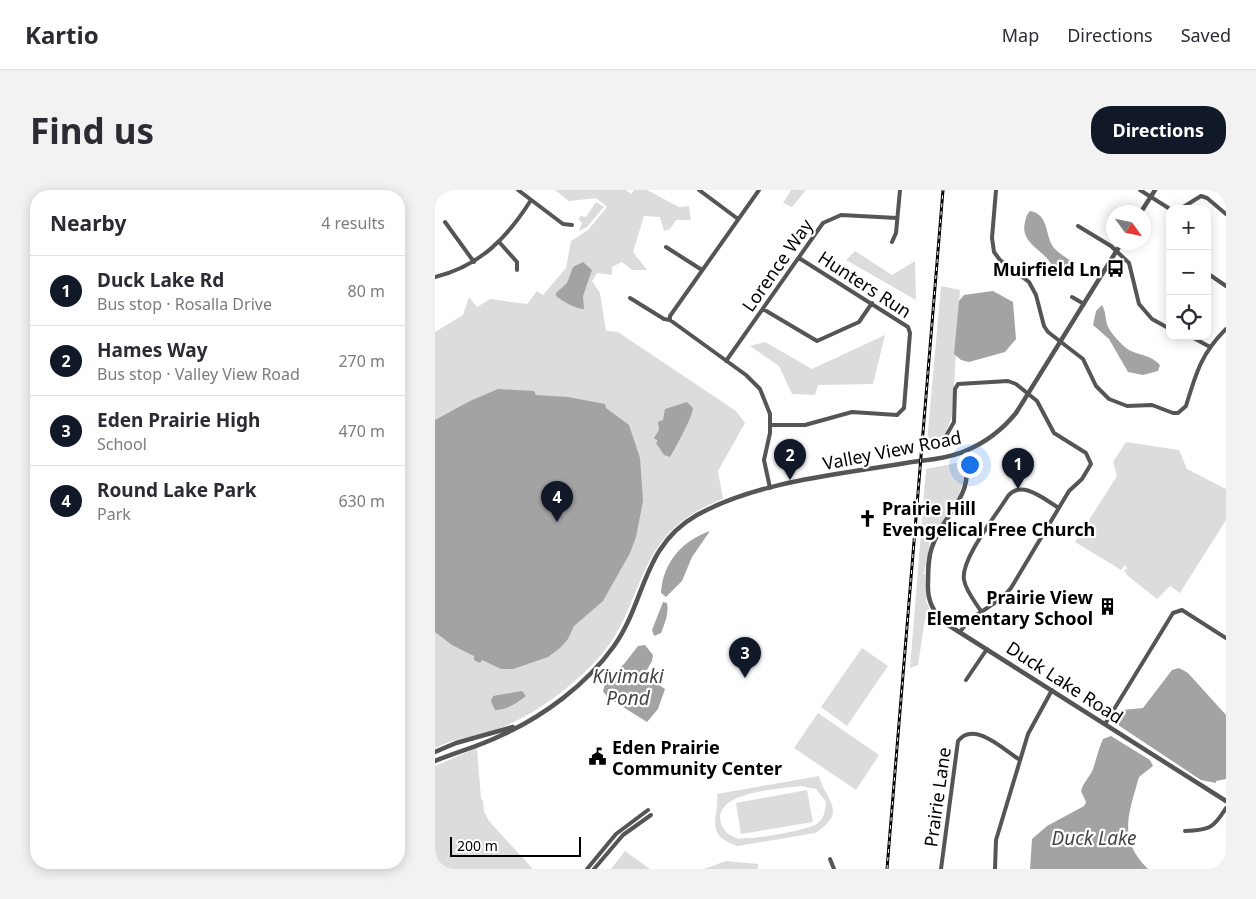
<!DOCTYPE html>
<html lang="en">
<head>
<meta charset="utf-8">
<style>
	:root { --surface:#fff; --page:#f2f2f3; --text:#2b2b33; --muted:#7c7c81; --line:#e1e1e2; --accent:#111827 }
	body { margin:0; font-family:"Noto Sans",sans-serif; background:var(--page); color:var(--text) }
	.controls { position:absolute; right:15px; top:15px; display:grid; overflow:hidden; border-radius:10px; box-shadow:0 2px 12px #0003 }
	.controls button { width:45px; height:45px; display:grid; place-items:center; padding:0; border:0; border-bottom:1px solid var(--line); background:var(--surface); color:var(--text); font:25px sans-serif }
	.compass { position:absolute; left:671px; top:15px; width:45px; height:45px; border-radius:50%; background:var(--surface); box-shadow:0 2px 12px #0003; rotate:123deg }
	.scale { position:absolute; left:15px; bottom:12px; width:131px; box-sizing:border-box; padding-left:5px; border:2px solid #000; border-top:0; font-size:14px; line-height:18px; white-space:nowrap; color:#000; -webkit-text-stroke:4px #fff; paint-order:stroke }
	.you { position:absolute; left:534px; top:274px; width:18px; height:18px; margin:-12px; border:4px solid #fff; border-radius:50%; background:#1a73e8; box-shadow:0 0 0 8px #1a73e833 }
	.badge { display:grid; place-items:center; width:32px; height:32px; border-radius:50%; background:var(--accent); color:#fff; font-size:16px; font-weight:700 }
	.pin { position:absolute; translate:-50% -41px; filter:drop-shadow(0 1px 2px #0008) }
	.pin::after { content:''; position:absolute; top:26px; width:18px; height:15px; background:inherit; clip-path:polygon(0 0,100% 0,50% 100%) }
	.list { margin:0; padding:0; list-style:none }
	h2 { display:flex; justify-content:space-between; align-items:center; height:65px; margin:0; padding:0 20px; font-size:21px }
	h2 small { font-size:16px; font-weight:400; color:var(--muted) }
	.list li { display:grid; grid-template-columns:32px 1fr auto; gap:15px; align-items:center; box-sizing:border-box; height:70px; padding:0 20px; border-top:1px solid var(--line) }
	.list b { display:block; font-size:19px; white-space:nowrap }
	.list p { margin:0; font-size:16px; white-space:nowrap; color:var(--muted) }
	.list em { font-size:16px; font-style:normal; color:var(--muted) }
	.icon { flex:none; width:28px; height:28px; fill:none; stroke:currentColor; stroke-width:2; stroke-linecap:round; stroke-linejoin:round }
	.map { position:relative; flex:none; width:791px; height:679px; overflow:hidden; border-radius:20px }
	header { display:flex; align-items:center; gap:30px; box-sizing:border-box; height:70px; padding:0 25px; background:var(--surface); border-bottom:1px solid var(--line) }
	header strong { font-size:24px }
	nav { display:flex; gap:28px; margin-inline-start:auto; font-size:18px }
	.intro { display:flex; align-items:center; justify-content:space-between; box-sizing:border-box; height:120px; padding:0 30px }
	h1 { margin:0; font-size:35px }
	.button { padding:12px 22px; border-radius:20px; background:var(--accent); color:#fff; font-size:18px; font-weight:700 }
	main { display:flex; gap:30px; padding:0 30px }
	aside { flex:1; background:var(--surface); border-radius:20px; box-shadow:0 2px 12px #0003 }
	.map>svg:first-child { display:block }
	.green { fill:#dcdcdc; fill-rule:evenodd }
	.water { fill:#a3a3a3 }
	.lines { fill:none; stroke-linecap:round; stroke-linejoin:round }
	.minor { stroke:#555; stroke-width:4 }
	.tertiary { stroke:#555; stroke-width:4.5 }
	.rail-casing { stroke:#000; stroke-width:3 }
	.rail { stroke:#fff; stroke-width:1; stroke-dasharray:4; stroke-linecap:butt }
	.labels { text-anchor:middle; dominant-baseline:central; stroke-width:4.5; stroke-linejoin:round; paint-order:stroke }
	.street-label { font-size:18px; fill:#000; stroke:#fff }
	.poi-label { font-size:18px; font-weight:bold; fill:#000; stroke:#fff; text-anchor:end }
	.water-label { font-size:19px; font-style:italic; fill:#444; stroke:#fff }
</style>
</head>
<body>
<header>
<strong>Kartio</strong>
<nav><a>Map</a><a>Directions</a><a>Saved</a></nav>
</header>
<div class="intro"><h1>Find us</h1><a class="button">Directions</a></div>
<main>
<aside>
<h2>Nearby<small>4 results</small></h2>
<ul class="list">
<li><span class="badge">1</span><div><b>Duck Lake Rd</b><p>Bus stop · Rosalla Drive</p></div><em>80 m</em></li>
<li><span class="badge">2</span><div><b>Hames Way</b><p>Bus stop · Valley View Road</p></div><em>270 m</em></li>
<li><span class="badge">3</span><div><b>Eden Prairie High</b><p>School</p></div><em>470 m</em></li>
<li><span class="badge">4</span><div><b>Round Lake Park</b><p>Park</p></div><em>630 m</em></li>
</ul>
</aside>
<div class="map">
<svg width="791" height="679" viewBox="0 0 791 679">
	<rect width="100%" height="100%" fill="#fff"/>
	<path class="green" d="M 120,0 L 191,0 L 196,4 L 199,0 L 212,0 L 244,17 L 254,16 L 256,30 L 241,30 L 235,39 L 229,41 L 225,27 L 209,26 L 198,62 L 212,80 L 197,80 L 187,72 L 177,77 L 177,85 L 162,83 L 157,91 L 165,103 L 171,141 L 183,142 L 301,221 L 310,233 L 283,281 L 288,309 C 191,345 216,418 156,476 C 128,504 92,530 54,542 C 36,547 17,549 0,558 L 0,142 L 28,125 L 34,107 L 42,117 L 55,109 L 92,114 L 102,101 L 108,105 L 131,78 L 136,51 L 153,40 L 172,17 L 161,8 L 134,11 Z
		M 356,0 L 371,0 L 357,17 L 348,13 Z
		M 161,12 L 169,17 L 152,37 L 144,41 L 147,33 L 143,29 L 146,26 L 151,27 Z
		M 420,61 L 457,85 L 480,71 L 481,110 L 411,70 Z
		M 506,96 L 525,100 L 517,227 L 503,260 L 491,263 Z
		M 450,145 L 438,194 L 383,195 L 380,205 L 357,204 L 344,176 L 315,156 L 330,152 L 377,179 Z
		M 691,252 L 744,260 L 752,279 L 791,299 L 791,330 L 745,403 L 735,396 L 722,409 L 693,386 L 689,380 L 692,379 L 690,375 L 686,380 L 640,352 L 682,286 L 678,272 Z
		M 527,272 L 530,288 L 522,309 L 495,353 L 489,383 L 486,383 L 490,384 L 491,411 L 497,425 L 490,429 L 483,475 L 475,478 L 491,279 Z
		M 427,458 L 453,476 L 412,536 L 386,517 Z
		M 383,523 L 444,565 L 421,600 L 359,558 Z
		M 42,558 L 46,609 L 48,610 L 49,622 L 54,631 L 98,679 L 0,679 L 0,576 Z
		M 384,586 C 389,609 415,621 380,643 L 303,656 C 267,645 285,626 282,604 ZM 366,596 L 381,599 L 391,612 C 390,620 390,627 383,633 C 376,640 312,651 301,648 C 294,646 288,640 286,633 C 277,601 346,599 366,596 Z
		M 372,600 L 378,632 L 306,644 L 301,613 Z
		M 190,661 L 215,679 L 176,679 Z
		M 291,671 L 323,674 L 323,679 L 269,679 Z"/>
	<path class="water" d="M 595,21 C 613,24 610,42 617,55 C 621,62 629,66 636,71 L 635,77 L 619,81 C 614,60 584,56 590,32 C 591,27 592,24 595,21 Z
		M 148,72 L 157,80 L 148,106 L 149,119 C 141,119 127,111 121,106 L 121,103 L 132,93 L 138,77 Z
		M 558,101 L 578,112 L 581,149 L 570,162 L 534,172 L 526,170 L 519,164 L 524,111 L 529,105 Z
		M 667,115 C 671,122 670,127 672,134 C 674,142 689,158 696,161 C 708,166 715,165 725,175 L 723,181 L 708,185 L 693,182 L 674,149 L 658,135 L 661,121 Z
		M 63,199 L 99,201 L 101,205 L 133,207 L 170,214 L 171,218 L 194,235 L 205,268 L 208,311 L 201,347 L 195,363 L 168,411 L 139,436 L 133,449 L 125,458 L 113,467 L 78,479 L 66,479 L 47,470 L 45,473 L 39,470 L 39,466 L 17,455 L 0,442 L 0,230 L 35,211 Z
		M 252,212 L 258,218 C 258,226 240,259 235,267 L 229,265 L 221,253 L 223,251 L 219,248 L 224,240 L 223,232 L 228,230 L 230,219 Z
		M 275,341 L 257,367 L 247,391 L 231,407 L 226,403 C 228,372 247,351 275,341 Z
		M 228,412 L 232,413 C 234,423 230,433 226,443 L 219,446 L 217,440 Z
		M 210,455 L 218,465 L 217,471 L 209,485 L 230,499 L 223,519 L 212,532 L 172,507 L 168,501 L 171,490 L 189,474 L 203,456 Z
		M 744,478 L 753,483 L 791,525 L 791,589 L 781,591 L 781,593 L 766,590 L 680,533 L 682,524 L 688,520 L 708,518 L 737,480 Z
		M 87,501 L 91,506 C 82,513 72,520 60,520 L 56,511 L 58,506 Z
		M 676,546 L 715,570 L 718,576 L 704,587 C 694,623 682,649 713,679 L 595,679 L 597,649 L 612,636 L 649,616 L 651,612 L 646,601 C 648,592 657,585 659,576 C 662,566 664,558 668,549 Z"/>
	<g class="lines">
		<path class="minor" d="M 83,0 L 128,34 L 137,35
			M 264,0 L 303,29
			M 561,0 L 557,48 L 559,62 L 565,70 L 594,92 L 601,105 L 609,136 L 613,142 L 648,169 L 661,196 L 674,209 L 692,216 L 717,215 L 738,223 L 743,223 L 751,216 C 761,183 766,164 791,139
			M 705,0 L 735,19
			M 745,19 L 766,6 L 772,8 L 791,24
			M 10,32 L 39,72
			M 643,36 L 676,56 L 694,73 L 704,114 L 717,129 L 735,139
			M 457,52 L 461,43 L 465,0
			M 65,53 L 82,72 L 82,80
			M 231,57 L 267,80
			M 772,83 L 791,96
			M 0,87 C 45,76 72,48 96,10
			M 637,107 L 649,114
			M 195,108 L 229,129 L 235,130 L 311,185 L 325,199 L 335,224 L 335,243 L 329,270 L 335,298
			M 328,119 L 382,151 L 424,132 L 437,113
			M 235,130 L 235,126 L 324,0
			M 755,146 L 775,157
			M 291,171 L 388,33 L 406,25 L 462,28
			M 336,235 L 370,235 L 417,222 L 462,225 L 469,218 L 475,143 L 473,137 L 364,68
			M 511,246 L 519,232 L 520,199 L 523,194 L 573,191 L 581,194 L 602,211 L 619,243 L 651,263 L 656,274 L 647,289 L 634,301 L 576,398 C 562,417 538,421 525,442
			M 546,421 C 540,412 531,401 529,390 C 525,370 562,324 573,306 C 587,289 610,310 624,318
			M 531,490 L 552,459
			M 670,534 L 738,423 L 747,420 L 791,448
			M 750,641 C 774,640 778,639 791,618
			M 395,669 L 399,679
			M 152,679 L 181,644 L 213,620
			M 159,679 L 188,645 L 216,625
			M 506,679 L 523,551 C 539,530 569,560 585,570
			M 560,679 L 561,650 L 593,544 L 617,500"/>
		<path class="tertiary" d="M 706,22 L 720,0
			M 528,262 C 543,306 509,321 497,357 C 493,368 493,380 493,392 C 492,409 497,421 510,433 L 791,611
			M 0,562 L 21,553 L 78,537
			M 0,571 C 22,562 45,556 67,545 C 109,526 152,494 179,456 C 211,411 207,356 262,325 C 324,291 402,285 471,273 C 490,270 512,269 530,261 C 550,253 567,240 581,223 L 687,52"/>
		<defs>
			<path id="rail" d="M 452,679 L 508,0"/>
		</defs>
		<use href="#rail" class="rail-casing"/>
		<use href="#rail" class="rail"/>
	</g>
	<defs>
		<symbol id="bus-bare" viewBox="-9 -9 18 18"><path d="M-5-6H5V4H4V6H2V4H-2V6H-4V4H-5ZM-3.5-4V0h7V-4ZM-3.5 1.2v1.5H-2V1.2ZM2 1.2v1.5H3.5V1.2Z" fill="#000" stroke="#fff" stroke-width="2.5" paint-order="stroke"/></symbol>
		<symbol id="church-bare" viewBox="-9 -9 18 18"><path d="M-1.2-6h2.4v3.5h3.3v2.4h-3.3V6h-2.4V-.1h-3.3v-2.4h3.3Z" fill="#000" stroke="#fff" stroke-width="2.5" paint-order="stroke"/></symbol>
		<symbol id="building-bare" viewBox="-9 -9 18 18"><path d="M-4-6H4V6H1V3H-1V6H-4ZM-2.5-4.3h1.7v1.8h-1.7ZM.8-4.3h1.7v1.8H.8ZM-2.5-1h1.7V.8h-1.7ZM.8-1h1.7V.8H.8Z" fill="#000" stroke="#fff" stroke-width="2.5" paint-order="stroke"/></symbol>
		<symbol id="civic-bare" viewBox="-9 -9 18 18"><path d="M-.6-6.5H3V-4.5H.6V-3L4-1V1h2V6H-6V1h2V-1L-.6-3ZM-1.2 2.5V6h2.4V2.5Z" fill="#000" stroke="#fff" stroke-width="2.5" paint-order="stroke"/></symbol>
	</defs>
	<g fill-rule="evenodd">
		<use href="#bus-bare" x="668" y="66" width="25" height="25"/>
		<use href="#church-bare" x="420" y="316" width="25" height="25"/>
		<use href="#building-bare" x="660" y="404" width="25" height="25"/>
		<use href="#civic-bare" x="150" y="554" width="25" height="25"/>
	</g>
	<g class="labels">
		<g class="street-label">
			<text transform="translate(342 75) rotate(-55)">Lorence Way</text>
			<text transform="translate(430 94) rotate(33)">Hunters Run</text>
			<text transform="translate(457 260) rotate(-11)">Valley View Road</text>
			<text transform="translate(630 492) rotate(33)">Duck Lake Road</text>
			<text transform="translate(502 607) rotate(-82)">Prairie Lane</text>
		</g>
		<g class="poi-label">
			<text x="666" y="79">Muirfield Ln</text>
			<text x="447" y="318" text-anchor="start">Prairie Hill<tspan x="447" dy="21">Evengelical Free Church</tspan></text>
			<text x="658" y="407">Prairie View<tspan x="658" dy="21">Elementary School</tspan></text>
			<text x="177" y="557" text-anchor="start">Eden Prairie<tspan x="177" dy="21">Community Center</tspan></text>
		</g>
		<g class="water-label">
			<text x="193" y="486">Kivimaki<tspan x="193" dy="22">Pond</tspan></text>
			<text x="659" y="648">Duck Lake</text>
		</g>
	</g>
</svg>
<div class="controls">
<button>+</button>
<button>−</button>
<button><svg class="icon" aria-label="locate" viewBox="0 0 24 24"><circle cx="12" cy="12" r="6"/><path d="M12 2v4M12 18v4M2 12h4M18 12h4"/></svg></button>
</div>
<svg class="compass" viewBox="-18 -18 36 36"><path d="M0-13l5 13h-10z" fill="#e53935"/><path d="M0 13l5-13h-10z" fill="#7c7c81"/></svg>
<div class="scale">200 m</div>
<div class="you"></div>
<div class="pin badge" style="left:583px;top:299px">1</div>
<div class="pin badge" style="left:355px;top:290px">2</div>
<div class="pin badge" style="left:310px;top:488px">3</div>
<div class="pin badge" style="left:122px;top:332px">4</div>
</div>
</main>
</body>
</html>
